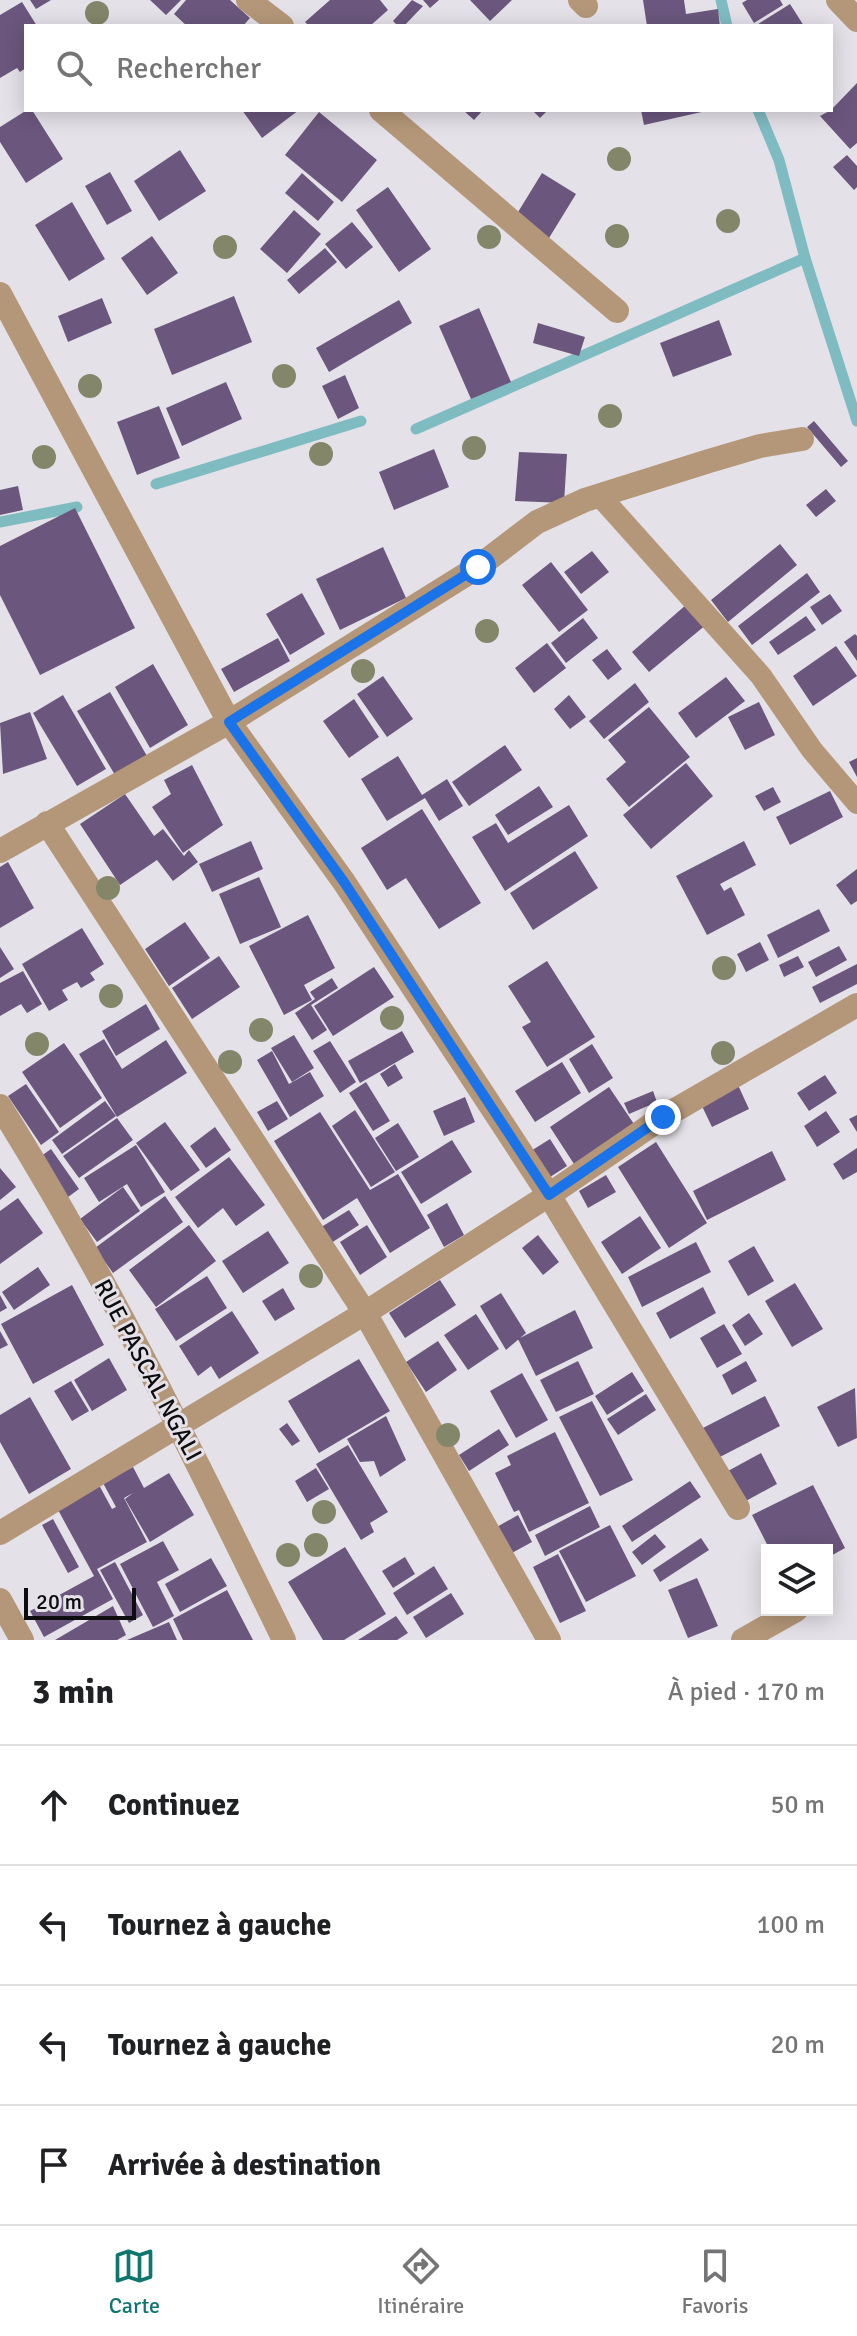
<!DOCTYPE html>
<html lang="fr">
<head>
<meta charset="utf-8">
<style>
	:root { --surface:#fff; --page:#f2f2f2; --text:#202124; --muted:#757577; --line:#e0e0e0; --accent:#0f766e }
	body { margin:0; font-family:Signika,sans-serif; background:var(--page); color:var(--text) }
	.controls { position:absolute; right:24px; bottom:24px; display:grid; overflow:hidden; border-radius:0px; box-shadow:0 4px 20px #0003 }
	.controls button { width:72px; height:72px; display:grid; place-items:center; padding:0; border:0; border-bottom:2px solid var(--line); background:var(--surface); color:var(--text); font:40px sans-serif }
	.scale { position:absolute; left:24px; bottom:20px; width:112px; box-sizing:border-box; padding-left:8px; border:4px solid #0d0c0e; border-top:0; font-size:22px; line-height:28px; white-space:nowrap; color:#0d0c0e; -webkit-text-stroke:6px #e5e1e9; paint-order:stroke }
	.stop { position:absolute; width:24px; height:24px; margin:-18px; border:6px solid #1a73e8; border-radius:50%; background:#fff }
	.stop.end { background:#1a73e8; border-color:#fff; box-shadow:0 2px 8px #0008 }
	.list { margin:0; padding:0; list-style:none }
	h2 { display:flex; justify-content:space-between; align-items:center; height:104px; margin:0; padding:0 32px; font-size:34px }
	h2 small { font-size:26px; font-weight:400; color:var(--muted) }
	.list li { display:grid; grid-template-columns:52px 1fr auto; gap:24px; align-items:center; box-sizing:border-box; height:120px; padding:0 32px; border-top:2px solid var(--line) }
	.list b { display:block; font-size:30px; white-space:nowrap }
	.list em { font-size:26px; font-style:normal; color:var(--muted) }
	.icon { flex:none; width:44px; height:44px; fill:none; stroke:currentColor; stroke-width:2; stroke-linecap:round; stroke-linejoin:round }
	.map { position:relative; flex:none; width:857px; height:1640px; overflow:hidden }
	.search { position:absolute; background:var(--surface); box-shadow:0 4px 20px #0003; left:24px; right:24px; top:24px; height:88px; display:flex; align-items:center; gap:20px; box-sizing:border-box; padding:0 28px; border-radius:0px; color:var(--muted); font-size:30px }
	.sheet { height:584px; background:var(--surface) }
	nav { display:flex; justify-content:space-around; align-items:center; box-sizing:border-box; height:112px; border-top:2px solid var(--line); background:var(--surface); font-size:22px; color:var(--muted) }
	nav a { display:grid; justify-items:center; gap:4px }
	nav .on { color:var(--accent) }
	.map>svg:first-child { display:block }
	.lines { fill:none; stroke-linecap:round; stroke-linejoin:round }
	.stream { stroke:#7fbcc2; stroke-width:11 }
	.building { fill:#6b577d }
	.lane { stroke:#b49778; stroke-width:22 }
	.street { stroke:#b49778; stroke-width:24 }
	.tree { fill:#84866a }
	.route { stroke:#1a73e8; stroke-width:10 }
	.labels { text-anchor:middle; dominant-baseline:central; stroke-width:6; stroke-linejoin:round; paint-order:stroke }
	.street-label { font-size:24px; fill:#0d0c0e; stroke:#e5e1e9 }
</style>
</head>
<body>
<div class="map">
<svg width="857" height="1640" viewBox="0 0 857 1640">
	<rect width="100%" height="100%" fill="#e5e1e9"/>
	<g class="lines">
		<path class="stream" d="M 721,0 L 727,26
			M 758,110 L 779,160 L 805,258 L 857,421
			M 416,429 L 805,258
			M 156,484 L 361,421
			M 0,522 L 77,507"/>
	</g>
	<path class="building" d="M 30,0 L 51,0 L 36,9 Z
		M 150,0 L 181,0 L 166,15 Z
		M 186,0 L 230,0 L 250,18 L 243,26 L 187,26 L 174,14 Z
		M 330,0 L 380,0 L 388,10 L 370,26 L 309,26 L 305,22 Z
		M 412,0 L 423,6 L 404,26 L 398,26 L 393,21 Z
		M 423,0 L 439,0 L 430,8 Z
		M 470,0 L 512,0 L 490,21 Z
		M 643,0 L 684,0 L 686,14 L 718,9 L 720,26 L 647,26 Z
		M 747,0 L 780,0 L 783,5 L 754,23 L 742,3 Z
		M 22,2 L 37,26 L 26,26 L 26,68 L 20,72 L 17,68 L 0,78 L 0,15 Z
		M 790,4 L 804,26 L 755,26 Z
		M 857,83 L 857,143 L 850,149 L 820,116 L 831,110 Z
		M 27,110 L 32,110 L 63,159 L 26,183 L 0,142 L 0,127 Z
		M 242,110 L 299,110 L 262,138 Z
		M 463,110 L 483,110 L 474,120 Z
		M 532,110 L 548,110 L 540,118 Z
		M 641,110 L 706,110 L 706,111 L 644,125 Z
		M 319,112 L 377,160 L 342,202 L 285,155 Z
		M 180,150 L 206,191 L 159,221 L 134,181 Z
		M 847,155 L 857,166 L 857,187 L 854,190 L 833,167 Z
		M 110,172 L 132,211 L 107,225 L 85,186 Z
		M 302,173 L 334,202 L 318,221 L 285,193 Z
		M 542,173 L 576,194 L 549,238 L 515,217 Z
		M 388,187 L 431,249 L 399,272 L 356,210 Z
		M 72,202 L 105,259 L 69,281 L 35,225 Z
		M 294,210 L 321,234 L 287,273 L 260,249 Z
		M 352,222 L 373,247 L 346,269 L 325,244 Z
		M 152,236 L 178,273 L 147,295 L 121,258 Z
		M 325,248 L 337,262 L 299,294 L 287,280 Z
		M 234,296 L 252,342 L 172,375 L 154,329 Z
		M 102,298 L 112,323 L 68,342 L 58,316 Z
		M 399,300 L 412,323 L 329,372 L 316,348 Z
		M 479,308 L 511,382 L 471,399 L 439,326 Z
		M 719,320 L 732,355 L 673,377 L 660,343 Z
		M 538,323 L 585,337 L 579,356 L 533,343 Z
		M 345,375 L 359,408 L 338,419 L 322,386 Z
		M 226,382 L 242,419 L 182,446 L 166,408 Z
		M 159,406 L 180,458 L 137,475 L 117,422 Z
		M 814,421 L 848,461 L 841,467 L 807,427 Z
		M 434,449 L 449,487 L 394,510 L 379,472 Z
		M 519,452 L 567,454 L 564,503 L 515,501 Z
		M 18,486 L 23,510 L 0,515 L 0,490 Z
		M 826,489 L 836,501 L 816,517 L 806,505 Z
		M 75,508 L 135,628 L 40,675 L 0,595 L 0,546 Z
		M 780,544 L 797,565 L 728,622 L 711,600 Z
		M 383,547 L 406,598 L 340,630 L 316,579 Z
		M 592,551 L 609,572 L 581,594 L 564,572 Z
		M 551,562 L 588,610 L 559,632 L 522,585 Z
		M 807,573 L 820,592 L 752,645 L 738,626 Z
		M 302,593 L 325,634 L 290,655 L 266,614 Z
		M 830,594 L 842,611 L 822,625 L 810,607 Z
		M 687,604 L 707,624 L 649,672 L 632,652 Z
		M 806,616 L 816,630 L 778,655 L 769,642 Z
		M 583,618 L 598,638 L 566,663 L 551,643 Z
		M 855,634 L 857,636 L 857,661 L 844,642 Z
		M 278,638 L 290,661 L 234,692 L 221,669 Z
		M 547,643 L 566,668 L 534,693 L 515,668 Z
		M 836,646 L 857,676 L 813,706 L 793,676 Z
		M 607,649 L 622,669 L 608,680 L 592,660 Z
		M 153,664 L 188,725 L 150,748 L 115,687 Z
		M 383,676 L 413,719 L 387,737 L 357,694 Z
		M 726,677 L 745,701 L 696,738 L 678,713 Z
		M 635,683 L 649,702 L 604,739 L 589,721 Z
		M 110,692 L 147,756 L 115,775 L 77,711 Z
		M 63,695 L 106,769 L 77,786 L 33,713 Z
		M 569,695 L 586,717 L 570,729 L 554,709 Z
		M 354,699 L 379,737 L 349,758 L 323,721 Z
		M 759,702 L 775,735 L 745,750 L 728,717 Z
		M 649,707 L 690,757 L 629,807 L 606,779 L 626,762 L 608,740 Z
		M 30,712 L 47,759 L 3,774 L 0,723 Z
		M 505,745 L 522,770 L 469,806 L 452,782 Z
		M 398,756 L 422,795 L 447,779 L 463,806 L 439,821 L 425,798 L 387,821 L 361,779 Z
		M 857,758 L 857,777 L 849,762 Z
		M 686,763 L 713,796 L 651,849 L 623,815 Z
		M 192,765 L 223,825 L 183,853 L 152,807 L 171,794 L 164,780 Z
		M 539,786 L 553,807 L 508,835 L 495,815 Z
		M 773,787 L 781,802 L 764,811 L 755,796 Z
		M 830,791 L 843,817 L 790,845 L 776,817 Z
		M 125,794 L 154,836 L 163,829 L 184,856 L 189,850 L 198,862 L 173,881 L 157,860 L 120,885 L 80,824 Z
		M 569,805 L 588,836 L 505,891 L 472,837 L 496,823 L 508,843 Z
		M 422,809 L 481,903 L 439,929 L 406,878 L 387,890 L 361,848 Z
		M 251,841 L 263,869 L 212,892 L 199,864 Z
		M 744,841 L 756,865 L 720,884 L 724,891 L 731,887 L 745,915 L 707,935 L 676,876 Z
		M 575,851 L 598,888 L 533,930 L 510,893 Z
		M 8,862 L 34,908 L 0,928 L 0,867 Z
		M 857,869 L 857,901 L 851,905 L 836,885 Z
		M 259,877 L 281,927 L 240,944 L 219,894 Z
		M 819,909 L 830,931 L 778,958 L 767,935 Z
		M 308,915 L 335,968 L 304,985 L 312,1000 L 284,1015 L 249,946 Z
		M 185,922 L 210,958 L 169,986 L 145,949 Z
		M 82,928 L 104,964 L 90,973 L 95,980 L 81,988 L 77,982 L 62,990 L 68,1000 L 49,1011 L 22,964 Z
		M 760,942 L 769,960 L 746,972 L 737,954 Z
		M 839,946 L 847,960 L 816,977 L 808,962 Z
		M 0,947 L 14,969 L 0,978 Z
		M 219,956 L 240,987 L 192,1019 L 172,988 Z
		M 798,956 L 804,967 L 784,977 L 779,965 Z
		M 547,961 L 595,1037 L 547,1067 L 522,1027 L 531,1022 L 508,986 Z
		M 857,964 L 857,984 L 820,1003 L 812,987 Z
		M 374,967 L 394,997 L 333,1036 L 314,1006 Z
		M 23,971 L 42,1004 L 27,1013 L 21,1004 L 0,1016 L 0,983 Z
		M 332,978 L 338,988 L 311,1005 L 327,1030 L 312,1040 L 295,1013 L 315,999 L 310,992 Z
		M 146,1004 L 160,1029 L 116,1056 L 102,1031 Z
		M 402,1031 L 414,1052 L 360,1083 L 348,1061 Z
		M 294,1035 L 314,1068 L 292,1082 L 271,1048 Z
		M 104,1039 L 122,1069 L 166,1040 L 187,1073 L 117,1117 L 79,1054 Z
		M 330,1041 L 356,1082 L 340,1093 L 313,1051 Z
		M 64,1043 L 102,1098 L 60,1128 L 22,1072 Z
		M 592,1044 L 613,1078 L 589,1093 L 569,1059 Z
		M 272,1051 L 289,1084 L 310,1072 L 324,1096 L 290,1117 L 257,1060 Z
		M 562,1062 L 581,1093 L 535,1122 L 515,1091 Z
		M 395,1064 L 403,1078 L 388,1087 L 380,1074 Z
		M 825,1075 L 837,1093 L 809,1111 L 797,1093 Z
		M 366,1082 L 390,1121 L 373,1131 L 349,1093 Z
		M 26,1084 L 59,1132 L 41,1145 L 8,1096 Z
		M 738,1085 L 749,1109 L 712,1127 L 701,1104 Z
		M 609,1087 L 634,1124 L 574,1164 L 550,1127 Z
		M 653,1091 L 657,1102 L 629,1114 L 624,1103 Z
		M 465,1097 L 475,1122 L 444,1136 L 433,1111 Z
		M 105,1101 L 116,1116 L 62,1154 L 52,1140 Z
		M 277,1101 L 288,1119 L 268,1131 L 257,1112 Z
		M 355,1110 L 395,1172 L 371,1187 L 332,1126 Z
		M 826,1111 L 840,1132 L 817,1147 L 804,1126 Z
		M 320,1112 L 370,1190 L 398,1174 L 430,1228 L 390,1253 L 357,1198 L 323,1220 L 274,1141 Z
		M 857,1115 L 857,1132 L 849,1119 Z
		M 117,1118 L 133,1140 L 79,1178 L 63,1156 Z
		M 165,1122 L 200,1170 L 171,1191 L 136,1143 Z
		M 398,1123 L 419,1157 L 396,1171 L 375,1138 Z
		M 215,1127 L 231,1150 L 206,1168 L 190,1146 Z
		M 550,1139 L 567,1166 L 544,1181 L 526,1154 Z
		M 452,1140 L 472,1172 L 421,1204 L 401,1172 Z
		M 656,1142 L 707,1223 L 669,1248 L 618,1167 Z
		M 136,1145 L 165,1192 L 141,1207 L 127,1184 L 99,1202 L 84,1178 Z
		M 857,1148 L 857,1172 L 843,1180 L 833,1164 Z
		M 51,1149 L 79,1189 L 64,1200 L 37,1159 Z
		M 772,1151 L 786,1180 L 707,1220 L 693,1191 Z
		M 229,1157 L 265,1205 L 236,1226 L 223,1208 L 198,1228 L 175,1197 Z
		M 0,1168 L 16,1187 L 0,1200 Z
		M 606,1175 L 616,1192 L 588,1208 L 579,1191 Z
		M 123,1187 L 140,1211 L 97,1242 L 80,1219 Z
		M 165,1196 L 183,1222 L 113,1273 L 95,1248 Z
		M 18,1198 L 43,1233 L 0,1264 L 0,1211 Z
		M 447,1203 L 464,1235 L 444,1247 L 427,1215 Z
		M 349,1210 L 359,1225 L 328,1245 L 318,1229 Z
		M 640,1216 L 661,1248 L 622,1274 L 601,1242 Z
		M 189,1225 L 216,1261 L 156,1307 L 129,1270 Z
		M 367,1225 L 387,1257 L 360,1275 L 340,1242 Z
		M 268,1231 L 289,1263 L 243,1293 L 222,1261 Z
		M 538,1235 L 559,1262 L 543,1275 L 522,1248 Z
		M 696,1242 L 711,1272 L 642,1307 L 628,1277 Z
		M 754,1246 L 774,1281 L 748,1296 L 728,1261 Z
		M 38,1267 L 50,1285 L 14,1310 L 2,1292 Z
		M 207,1276 L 227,1308 L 176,1341 L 155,1309 Z
		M 440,1280 L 456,1305 L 405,1338 L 389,1313 Z
		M 795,1283 L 823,1329 L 792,1347 L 765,1301 Z
		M 72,1285 L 104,1345 L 33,1384 L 1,1324 Z
		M 703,1287 L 716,1313 L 670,1339 L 656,1313 Z
		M 283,1288 L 295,1309 L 275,1321 L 262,1301 Z
		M 501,1293 L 526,1333 L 506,1350 L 480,1306 Z
		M 0,1295 L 7,1308 L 0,1312 Z
		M 575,1310 L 593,1348 L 536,1376 L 518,1339 Z
		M 232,1311 L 259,1353 L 219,1379 L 211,1366 L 198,1376 L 179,1346 Z
		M 749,1313 L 763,1334 L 745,1346 L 732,1325 Z
		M 476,1314 L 499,1349 L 468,1370 L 444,1335 Z
		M 724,1324 L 742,1354 L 717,1368 L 700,1338 Z
		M 0,1331 L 8,1345 L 0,1349 Z
		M 438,1341 L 457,1370 L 426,1392 L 406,1362 Z
		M 109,1358 L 127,1390 L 92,1411 L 74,1380 Z
		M 359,1359 L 390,1411 L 319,1453 L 288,1401 Z
		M 578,1361 L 594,1394 L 556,1412 L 540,1380 Z
		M 746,1361 L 757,1381 L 732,1395 L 722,1375 Z
		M 632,1372 L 644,1391 L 607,1415 L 595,1396 Z
		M 522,1373 L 548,1420 L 516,1438 L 490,1391 Z
		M 71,1381 L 89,1411 L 72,1421 L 54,1391 Z
		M 855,1388 L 857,1438 L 838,1447 L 817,1407 Z
		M 646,1394 L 656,1410 L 618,1435 L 607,1419 Z
		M 765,1396 L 780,1426 L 716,1459 L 701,1429 Z
		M 30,1397 L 71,1469 L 29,1494 L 0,1442 L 0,1415 Z
		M 592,1401 L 633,1480 L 600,1496 L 559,1417 Z
		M 386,1416 L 406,1460 L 380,1477 L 374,1461 L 360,1462 L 347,1439 Z
		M 287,1423 L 300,1441 L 292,1446 L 279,1429 Z
		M 499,1429 L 509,1445 L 469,1471 L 459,1455 Z
		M 555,1432 L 589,1503 L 529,1532 L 519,1510 L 514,1512 L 495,1473 L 511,1465 L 507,1456 Z
		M 348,1445 L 388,1512 L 370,1523 L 374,1532 L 361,1540 L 316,1464 Z
		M 761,1453 L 777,1484 L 744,1502 L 728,1471 Z
		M 133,1467 L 144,1488 L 169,1473 L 194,1515 L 150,1542 L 125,1499 L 133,1493 L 124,1498 L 147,1542 L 97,1569 L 113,1599 L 44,1637 L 30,1611 L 94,1576 L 57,1508 L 99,1485 L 112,1509 L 116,1507 L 103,1483 Z
		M 316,1468 L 329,1489 L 307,1502 L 295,1481 Z
		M 690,1481 L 701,1497 L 632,1542 L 622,1526 Z
		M 813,1485 L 845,1548 L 827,1558 L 827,1550 L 770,1550 L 752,1515 Z
		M 590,1506 L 600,1527 L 545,1556 L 535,1535 Z
		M 518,1515 L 532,1542 L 510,1554 L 495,1528 Z
		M 53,1519 L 79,1567 L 68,1573 L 42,1525 Z
		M 610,1525 L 636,1576 L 586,1602 L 559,1551 Z
		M 655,1534 L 666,1547 L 642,1565 L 632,1552 Z
		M 701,1538 L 709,1550 L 660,1582 L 653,1570 Z
		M 163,1541 L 179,1570 L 157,1582 L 174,1616 L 153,1627 L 120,1564 Z
		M 345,1547 L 386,1614 L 344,1640 L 323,1640 L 288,1582 Z
		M 558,1554 L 586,1611 L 560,1623 L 533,1567 Z
		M 405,1557 L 415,1574 L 393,1588 L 382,1571 Z
		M 211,1558 L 227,1586 L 180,1612 L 165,1584 Z
		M 115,1562 L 143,1615 L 129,1623 L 100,1570 Z
		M 434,1566 L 448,1589 L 407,1615 L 393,1593 Z
		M 697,1578 L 718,1626 L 688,1638 L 668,1590 Z
		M 227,1590 L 253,1640 L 183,1640 L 173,1619 Z
		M 451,1593 L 464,1614 L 426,1638 L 413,1617 Z
		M 113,1606 L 126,1635 L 117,1640 L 55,1640 Z
		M 396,1616 L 408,1633 L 397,1640 L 358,1640 Z
		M 169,1622 L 177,1640 L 127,1640 Z"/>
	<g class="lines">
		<path class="lane" d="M 600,496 L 761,676 L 812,750 L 857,803"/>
		<path class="street" d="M 248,0 L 282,26
			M 580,0 L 586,6
			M 838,0 L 857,20
			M 381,110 L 617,311
			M 0,294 L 229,722 L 344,882 L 549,1195 L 738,1508
			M 47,823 L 365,1313 L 549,1640
			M 0,851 L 229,722 L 478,567 L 537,522 L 585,500 L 709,461 L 760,446 L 802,439
			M 0,1106 C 107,1277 196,1459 284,1640
			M 0,1533 L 365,1313 L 549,1195 L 663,1117 L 857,1005
			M 0,1600 L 22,1640
			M 743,1640 L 796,1610"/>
	</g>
	<g class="tree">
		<circle cx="97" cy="13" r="12"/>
		<circle cx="619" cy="159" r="12"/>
		<circle cx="728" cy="221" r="12"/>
		<circle cx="617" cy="236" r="12"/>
		<circle cx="489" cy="237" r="12"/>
		<circle cx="225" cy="247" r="12"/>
		<circle cx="284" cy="376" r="12"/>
		<circle cx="90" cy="386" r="12"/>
		<circle cx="610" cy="416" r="12"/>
		<circle cx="474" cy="448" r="12"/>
		<circle cx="321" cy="454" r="12"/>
		<circle cx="44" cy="457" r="12"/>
		<circle cx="487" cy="631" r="12"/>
		<circle cx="363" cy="671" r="12"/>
		<circle cx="108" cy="888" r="12"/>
		<circle cx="724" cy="968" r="12"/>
		<circle cx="111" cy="996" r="12"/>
		<circle cx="392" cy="1018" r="12"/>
		<circle cx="261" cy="1030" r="12"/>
		<circle cx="37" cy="1044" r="12"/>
		<circle cx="723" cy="1053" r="12"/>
		<circle cx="230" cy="1062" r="12"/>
		<circle cx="311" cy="1276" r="12"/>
		<circle cx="448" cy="1435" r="12"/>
		<circle cx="324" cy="1512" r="12"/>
		<circle cx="316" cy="1545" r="12"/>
		<circle cx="288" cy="1555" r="12"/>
	</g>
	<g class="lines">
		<path class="route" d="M 478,567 L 229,722 L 344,882 L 549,1195 L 663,1117"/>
	</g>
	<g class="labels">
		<g class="street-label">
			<text transform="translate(148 1370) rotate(62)">RUE PASCAL NGALI</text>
		</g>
	</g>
</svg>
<div class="controls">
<button><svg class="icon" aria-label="layers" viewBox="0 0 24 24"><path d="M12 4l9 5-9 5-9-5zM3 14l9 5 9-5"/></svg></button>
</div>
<div class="scale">20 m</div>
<div class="stop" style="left:478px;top:567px"></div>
<div class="stop end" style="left:663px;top:1117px"></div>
<div class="search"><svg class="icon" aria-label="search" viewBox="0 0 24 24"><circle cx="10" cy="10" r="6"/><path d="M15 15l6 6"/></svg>Rechercher</div>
</div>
<section class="sheet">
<h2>3 min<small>À pied · 170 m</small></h2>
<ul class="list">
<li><svg class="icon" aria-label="ahead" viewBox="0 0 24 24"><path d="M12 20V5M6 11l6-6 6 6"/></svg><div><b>Continuez</b></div><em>50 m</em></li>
<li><svg class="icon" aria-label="left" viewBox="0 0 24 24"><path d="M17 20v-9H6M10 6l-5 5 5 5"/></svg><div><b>Tournez à gauche</b></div><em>100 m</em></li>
<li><svg class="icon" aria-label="left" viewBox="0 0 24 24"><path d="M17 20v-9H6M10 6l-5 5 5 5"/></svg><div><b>Tournez à gauche</b></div><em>20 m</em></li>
<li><svg class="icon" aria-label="arrive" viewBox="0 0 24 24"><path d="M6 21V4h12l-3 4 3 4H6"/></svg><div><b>Arrivée à destination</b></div></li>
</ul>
</section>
<nav>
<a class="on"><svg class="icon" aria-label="map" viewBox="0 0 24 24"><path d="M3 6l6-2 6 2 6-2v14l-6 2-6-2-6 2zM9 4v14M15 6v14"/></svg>Carte</a>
<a><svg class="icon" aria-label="directions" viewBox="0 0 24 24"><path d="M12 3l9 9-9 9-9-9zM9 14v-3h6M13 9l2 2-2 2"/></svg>Itinéraire</a>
<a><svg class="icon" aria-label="saved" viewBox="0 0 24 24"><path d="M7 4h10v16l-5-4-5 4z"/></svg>Favoris</a>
</nav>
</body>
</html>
